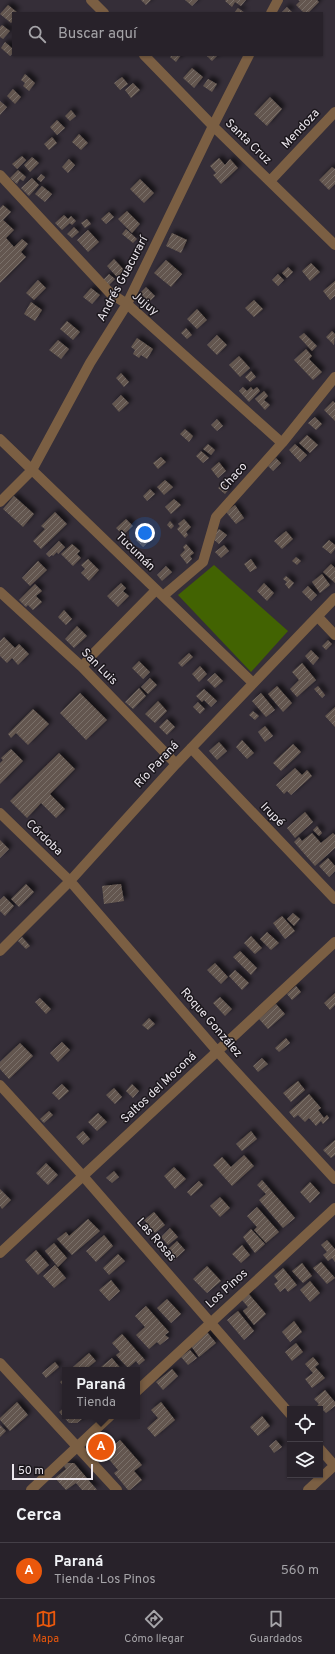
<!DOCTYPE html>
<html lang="es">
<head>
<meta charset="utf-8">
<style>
	:root { --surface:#28222a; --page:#302a32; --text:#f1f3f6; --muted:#a5a4a8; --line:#443f47; --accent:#ea580c }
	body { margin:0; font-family:Overpass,sans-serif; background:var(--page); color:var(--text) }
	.controls { position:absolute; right:12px; bottom:12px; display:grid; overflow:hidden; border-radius:0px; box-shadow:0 1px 3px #0004 }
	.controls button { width:36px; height:36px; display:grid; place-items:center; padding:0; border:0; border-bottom:1px solid var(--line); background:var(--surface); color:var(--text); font:20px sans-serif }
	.scale { position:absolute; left:12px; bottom:10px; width:81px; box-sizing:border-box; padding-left:4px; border:2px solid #ebe6ed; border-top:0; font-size:11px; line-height:14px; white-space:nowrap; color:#ebe6ed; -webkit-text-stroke:3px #1b171c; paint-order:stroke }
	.you { position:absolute; left:145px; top:533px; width:14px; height:14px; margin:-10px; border:3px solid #fff; border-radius:50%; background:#1a73e8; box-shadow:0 0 0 6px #1a73e833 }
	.badge { display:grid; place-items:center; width:26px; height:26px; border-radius:50%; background:var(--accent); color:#fff; font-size:13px; font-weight:700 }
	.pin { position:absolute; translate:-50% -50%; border:2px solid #fff; box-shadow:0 1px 4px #0006 }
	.popup { position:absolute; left:62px; top:1367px; width:78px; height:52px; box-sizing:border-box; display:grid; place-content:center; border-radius:0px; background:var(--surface); filter:drop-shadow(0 1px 3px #0005); font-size:13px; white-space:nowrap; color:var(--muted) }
	.popup b { font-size:15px; color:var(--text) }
	.popup::after { content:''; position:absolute; left:50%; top:100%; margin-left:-8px; border:8px solid transparent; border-top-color:var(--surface) }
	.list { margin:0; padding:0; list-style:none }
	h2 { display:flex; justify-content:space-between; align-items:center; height:52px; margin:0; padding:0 16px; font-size:17px }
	h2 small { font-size:13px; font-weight:400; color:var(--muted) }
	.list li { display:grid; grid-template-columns:26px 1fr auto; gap:12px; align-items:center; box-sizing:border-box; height:56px; padding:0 16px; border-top:1px solid var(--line) }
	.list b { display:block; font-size:15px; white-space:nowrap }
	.list p { margin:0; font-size:13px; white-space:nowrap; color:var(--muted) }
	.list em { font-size:13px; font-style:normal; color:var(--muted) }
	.icon { flex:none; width:22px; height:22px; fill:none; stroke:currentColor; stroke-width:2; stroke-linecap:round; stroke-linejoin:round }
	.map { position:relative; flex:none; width:335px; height:1490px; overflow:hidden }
	.search { position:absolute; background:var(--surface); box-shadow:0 1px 3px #0004; left:12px; right:12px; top:12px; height:44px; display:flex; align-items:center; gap:10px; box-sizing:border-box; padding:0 14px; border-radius:0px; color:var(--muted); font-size:15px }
	.sheet { height:108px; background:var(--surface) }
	nav { display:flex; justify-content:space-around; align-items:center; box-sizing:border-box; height:56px; border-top:1px solid var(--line); background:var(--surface); font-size:11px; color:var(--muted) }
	nav a { display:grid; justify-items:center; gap:2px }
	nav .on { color:var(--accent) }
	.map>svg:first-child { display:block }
	.green { fill:#426302 }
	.building { fill:url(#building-hatch); filter:url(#shadow) }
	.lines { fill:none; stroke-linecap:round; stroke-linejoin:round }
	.minor { stroke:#7b5f43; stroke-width:10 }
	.labels { text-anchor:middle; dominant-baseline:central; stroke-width:3; stroke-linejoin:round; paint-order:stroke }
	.street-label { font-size:12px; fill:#ebe6ed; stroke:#1b171c }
</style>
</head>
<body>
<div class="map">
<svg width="335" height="1490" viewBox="0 0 335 1490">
	<defs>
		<pattern id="building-hatch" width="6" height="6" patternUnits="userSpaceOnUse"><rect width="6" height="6" fill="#63574f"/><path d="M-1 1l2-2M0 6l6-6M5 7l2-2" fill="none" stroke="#7a6f69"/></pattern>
		<filter id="shadow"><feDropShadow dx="3.5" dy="-3.5" stdDeviation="2" flood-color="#0009"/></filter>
	</defs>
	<rect width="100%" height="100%" fill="#352e38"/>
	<path class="green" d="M 214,565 L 288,631 L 251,672 L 178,595 Z"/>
	<path class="building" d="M 141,0 L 151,0 L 146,5 Z
		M 185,0 L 198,0 L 192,6 Z
		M 226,0 L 246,0 L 241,6 L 235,2 L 232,7 L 225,1 Z
		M 298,0 L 317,0 L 319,2 L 308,13 L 304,13 L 296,5 L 300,1 Z
		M 8,5 L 18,13 L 13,13 L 13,21 L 11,23 L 0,14 Z
		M 287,7 L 293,13 L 281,13 Z
		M 238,8 L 245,13 L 234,13 Z
		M 2,25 L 10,31 L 3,39 L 0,37 L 0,27 Z
		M 5,42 L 13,49 L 13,53 L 10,56 L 1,48 Z
		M 172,55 L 181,55 L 176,62 L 170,57 Z
		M 206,55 L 218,55 L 212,61 Z
		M 192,68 L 203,77 L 194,88 L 183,78 Z
		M 25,74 L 35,83 L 29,91 L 23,86 L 25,83 L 21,80 Z
		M 122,77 L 128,84 L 120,90 L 114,83 Z
		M 208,79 L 217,84 L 212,92 L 203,86 Z
		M 133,83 L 140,90 L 131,98 L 125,90 Z
		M 13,89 L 21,97 L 15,104 L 7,96 Z
		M 270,97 L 282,109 L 267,126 L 254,114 Z
		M 0,101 L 7,107 L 0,115 Z
		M 71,110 L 76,116 L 70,121 L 65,116 Z
		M 57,120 L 65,128 L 57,135 L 50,127 Z
		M 79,134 L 88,143 L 81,150 L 72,142 Z
		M 52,137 L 57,143 L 49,150 L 44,144 Z
		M 22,156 L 26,160 L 17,169 L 12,164 Z
		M 32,157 L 39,163 L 30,172 L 24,165 Z
		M 219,158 L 225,165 L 230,159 L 238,168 L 221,184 L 213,175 L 216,173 L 210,166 Z
		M 69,159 L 75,165 L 68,173 L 62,167 Z
		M 332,167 L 335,169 L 335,184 L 329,190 L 319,180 Z
		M 18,170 L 26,177 L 23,181 L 20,179 L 17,184 L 10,178 Z
		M 41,174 L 45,177 L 41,182 L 37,179 Z
		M 32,178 L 39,185 L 29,196 L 21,188 Z
		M 140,179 L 154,193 L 144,203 L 130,189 Z
		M 42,186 L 52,194 L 45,202 L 35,194 Z
		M 3,205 L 11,212 L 3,220 L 14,230 L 6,238 L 14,247 L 22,239 L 28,244 L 21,252 L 26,257 L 0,283 L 0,208 Z
		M 127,211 L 140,224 L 132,233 L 118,219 Z
		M 109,212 L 114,217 L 106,224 L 101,219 Z
		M 64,215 L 68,219 L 71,216 L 76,221 L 72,225 L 70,223 L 62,230 L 55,223 Z
		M 87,219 L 91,224 L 85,228 L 81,223 Z
		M 74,227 L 79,232 L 72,238 L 67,234 Z
		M 126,229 L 137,239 L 133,243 L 122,234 Z
		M 88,230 L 99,242 L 88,252 L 77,240 Z
		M 172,233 L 187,240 L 181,253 L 166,246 Z
		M 114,259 L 125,271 L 118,278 L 107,266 Z
		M 166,260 L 182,274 L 171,287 L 154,273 Z
		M 311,263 L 320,272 L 310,281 L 302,271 Z
		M 288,267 L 293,272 L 287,278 L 282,273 Z
		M 109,274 L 115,279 L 108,286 L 102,281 Z
		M 278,274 L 284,280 L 278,286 L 272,280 Z
		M 38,280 L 46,288 L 34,300 L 26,293 Z
		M 335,281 L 335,296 L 330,300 L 323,291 Z
		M 146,287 L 155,296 L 149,302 L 140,293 Z
		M 91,288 L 100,295 L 92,304 L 83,297 Z
		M 254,300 L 263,309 L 254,317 L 245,308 Z
		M 31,302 L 42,310 L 35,321 L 24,314 Z
		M 197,309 L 207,320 L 197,329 L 187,319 Z
		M 67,321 L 80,332 L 73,340 L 60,329 Z
		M 186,328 L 192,335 L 187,339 L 181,333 Z
		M 332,331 L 335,334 L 334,345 L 326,337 Z
		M 304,333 L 317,346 L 312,351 L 299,337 Z
		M 217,335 L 227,345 L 217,355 L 207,345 Z
		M 137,338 L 153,349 L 147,359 L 141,355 L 139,358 L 133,354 L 135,350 L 131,347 Z
		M 58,340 L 69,349 L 61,359 L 49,350 Z
		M 306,349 L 312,356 L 309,359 L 322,372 L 313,380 L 294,360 Z
		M 239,356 L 250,368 L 240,377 L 229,365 Z
		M 251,371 L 256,377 L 250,382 L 245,377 Z
		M 121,373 L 129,382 L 124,387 L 116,378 Z
		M 243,387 L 247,391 L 251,387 L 253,390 L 257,387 L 260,391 L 249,402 L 239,391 Z
		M 264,391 L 268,396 L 264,400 L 270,405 L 265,410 L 255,399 Z
		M 121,395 L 129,403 L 119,412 L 112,404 Z
		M 333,401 L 335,403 L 335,421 L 324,410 Z
		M 315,417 L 322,424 L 316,430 L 308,423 Z
		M 217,419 L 223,426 L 217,431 L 211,425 Z
		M 185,429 L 193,436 L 189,442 L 180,434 Z
		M 307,435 L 318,445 L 310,453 L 299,443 Z
		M 208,444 L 215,450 L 211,455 L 203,449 Z
		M 295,444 L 307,455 L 300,462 L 289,450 Z
		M 201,451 L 209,458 L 203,463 L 196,456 Z
		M 161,457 L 166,462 L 158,469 L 153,463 Z
		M 276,458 L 281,463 L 273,471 L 268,466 Z
		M 219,462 L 226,471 L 218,478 L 211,469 Z
		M 165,480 L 173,487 L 164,495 L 157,487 Z
		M 223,483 L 229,489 L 225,494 L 218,488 Z
		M 150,489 L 155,494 L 147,501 L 143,496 Z
		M 14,496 L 34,514 L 23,527 L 3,509 Z
		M 174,499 L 181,505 L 171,514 L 165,507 Z
		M 235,505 L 244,518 L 236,524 L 226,512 Z
		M 55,512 L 67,524 L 41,549 L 33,541 L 45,529 L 41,526 Z
		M 126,519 L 133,526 L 123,535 L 116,528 Z
		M 184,519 L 191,527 L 186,532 L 188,535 L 185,538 L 177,529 L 180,526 L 178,524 Z
		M 170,521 L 174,526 L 171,529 L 167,525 Z
		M 219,529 L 227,535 L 219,544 L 212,538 Z
		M 286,531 L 293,539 L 282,549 L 274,541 Z
		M 144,533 L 150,540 L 143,547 L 136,540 Z
		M 329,540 L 335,545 L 335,549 L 331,554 L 322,547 Z
		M 59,541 L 65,547 L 58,554 L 57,552 L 53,556 L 52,555 L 49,557 L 46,554 Z
		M 72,544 L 80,551 L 77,554 L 81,558 L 73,566 L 61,554 Z
		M 186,544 L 194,553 L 190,556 L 192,559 L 187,564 L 180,555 L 185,550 L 183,547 Z
		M 224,545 L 229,551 L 221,558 L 215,552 Z
		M 296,557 L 301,561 L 297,565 L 292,561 Z
		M 88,559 L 99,570 L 89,581 L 81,573 L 85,569 L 81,565 Z
		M 251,559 L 257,568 L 250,572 L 244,564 Z
		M 38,561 L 47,570 L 30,586 L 22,578 Z
		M 331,564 L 335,568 L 335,583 L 323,572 Z
		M 166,566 L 172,572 L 162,581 L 157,575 Z
		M 322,574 L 330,585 L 320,593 L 312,582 Z
		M 286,576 L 294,583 L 289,589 L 285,584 L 287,582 L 283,579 Z
		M 121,583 L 126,588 L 123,591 L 129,596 L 118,607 L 107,596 Z
		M 264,583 L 274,593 L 267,601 L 257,591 Z
		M 35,584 L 42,591 L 36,596 L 42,602 L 33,610 L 28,605 L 26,607 L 19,600 Z
		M 308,586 L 317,595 L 311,601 L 302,592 Z
		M 64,610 L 72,619 L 66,625 L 58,617 Z
		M 77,626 L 87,636 L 74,648 L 65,639 Z
		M 4,637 L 15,648 L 19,644 L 29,654 L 18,665 L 12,658 L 7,663 L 0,656 L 0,641 Z
		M 328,640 L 332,644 L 326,650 L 322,646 Z
		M 311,650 L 319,658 L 313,665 L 305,656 Z
		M 189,653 L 193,657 L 182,667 L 178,663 Z
		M 139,661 L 150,672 L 143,679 L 132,668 Z
		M 302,663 L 316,680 L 297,697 L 290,689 L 299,680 L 292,672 Z
		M 200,666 L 207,674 L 199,682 L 192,674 Z
		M 215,673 L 223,681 L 215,688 L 207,680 Z
		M 150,678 L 157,685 L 148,694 L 141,687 Z
		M 277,686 L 292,703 L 283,712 L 268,694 Z
		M 318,686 L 325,695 L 322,698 L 314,689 Z
		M 139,688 L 146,696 L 133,709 L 125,702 Z
		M 204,689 L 217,701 L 211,707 L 204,700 L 202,702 L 196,696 Z
		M 80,693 L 107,720 L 86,740 L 60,713 Z
		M 261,693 L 275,710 L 266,717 L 252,701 Z
		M 158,701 L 167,711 L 155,723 L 145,714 Z
		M 198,702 L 205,709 L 200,714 L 193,707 Z
		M 335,707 L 335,727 L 325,716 Z
		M 33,709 L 49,724 L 28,745 L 16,733 L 11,738 L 8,734 Z
		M 253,711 L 259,716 L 255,720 L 249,715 Z
		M 167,719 L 175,727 L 167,735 L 159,727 Z
		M 265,726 L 273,736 L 265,742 L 258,732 Z
		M 242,740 L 254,753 L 247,759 L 236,747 Z
		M 219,742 L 227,751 L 217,760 L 209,751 Z
		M 293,744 L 301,752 L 281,771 L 273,763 Z
		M 11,749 L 23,761 L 0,784 L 0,763 L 3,760 L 1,758 Z
		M 59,753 L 75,769 L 50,794 L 65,809 L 56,818 L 41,803 L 27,818 L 10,801 Z
		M 295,768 L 302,775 L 307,770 L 312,776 L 291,795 L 287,791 L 284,794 L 276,785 Z
		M 305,812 L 313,822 L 295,838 L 287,828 Z
		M 317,826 L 322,833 L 319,836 L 313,830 Z
		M 312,833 L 321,843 L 333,833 L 335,835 L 335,848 L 315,866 L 294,842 L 299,837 L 302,841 Z
		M 0,840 L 9,849 L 0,858 Z
		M 328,858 L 335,866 L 335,871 L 329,877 L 319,866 Z
		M 26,884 L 34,892 L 19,907 L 11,899 Z
		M 121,884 L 124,901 L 104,904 L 102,886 Z
		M 4,896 L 14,906 L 5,916 L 0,911 L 0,900 Z
		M 293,913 L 300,919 L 294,926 L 287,919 Z
		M 282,916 L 295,931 L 285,939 L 273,923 Z
		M 267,932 L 279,943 L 271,950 L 260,939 Z
		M 251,936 L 262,948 L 255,954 L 244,943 Z
		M 22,937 L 30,946 L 26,949 L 18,941 Z
		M 240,951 L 257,968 L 251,975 L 233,957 Z
		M 215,963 L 228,977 L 221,984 L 207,970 Z
		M 235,970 L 249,983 L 242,990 L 229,976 Z
		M 296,986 L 301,992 L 292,1000 L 287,994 Z
		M 335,993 L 335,1005 L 330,1010 L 324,1003 Z
		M 220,997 L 232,1009 L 225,1016 L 213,1003 Z
		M 40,998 L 51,1009 L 46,1014 L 35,1002 Z
		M 276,1004 L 285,1014 L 268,1029 L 259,1019 Z
		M 149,1018 L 155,1024 L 148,1030 L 142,1025 Z
		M 286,1038 L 290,1043 L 279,1052 L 275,1048 Z
		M 62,1042 L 70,1050 L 58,1062 L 50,1053 Z
		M 20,1043 L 33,1056 L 9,1079 L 0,1069 L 0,1062 Z
		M 262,1058 L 268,1064 L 258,1072 L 253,1066 Z
		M 298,1081 L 305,1090 L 291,1102 L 283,1093 Z
		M 62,1084 L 69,1091 L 59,1100 L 52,1093 Z
		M 132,1084 L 139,1091 L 133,1098 L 126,1091 Z
		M 114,1088 L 122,1097 L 115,1104 L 106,1095 Z
		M 309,1094 L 321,1108 L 318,1110 L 324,1118 L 327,1115 L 329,1118 L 323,1124 L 321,1121 L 316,1126 L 309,1118 L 305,1122 L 298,1115 L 294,1118 L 289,1112 Z
		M 49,1111 L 53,1115 L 44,1123 L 40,1119 Z
		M 98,1113 L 107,1122 L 97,1131 L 88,1122 Z
		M 83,1131 L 90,1139 L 83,1145 L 76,1137 Z
		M 251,1131 L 257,1139 L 242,1151 L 236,1144 Z
		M 335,1140 L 335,1155 L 331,1158 L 323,1150 Z
		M 244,1155 L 254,1166 L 232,1186 L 213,1165 L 222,1157 L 231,1167 Z
		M 46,1163 L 58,1175 L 48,1185 L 36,1173 Z
		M 174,1167 L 186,1179 L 175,1189 L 164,1176 Z
		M 114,1171 L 119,1177 L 112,1183 L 106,1178 Z
		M 262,1180 L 295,1218 L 283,1228 L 259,1200 L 266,1194 L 257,1185 Z
		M 199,1181 L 203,1185 L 191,1196 L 187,1192 Z
		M 310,1182 L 320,1193 L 310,1203 L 300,1192 Z
		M 0,1189 L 11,1200 L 2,1209 L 0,1206 Z
		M 220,1197 L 230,1208 L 220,1217 L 210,1206 Z
		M 257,1207 L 279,1232 L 266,1243 L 254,1230 L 257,1227 L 247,1216 Z
		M 154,1212 L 165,1225 L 155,1233 L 144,1220 Z
		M 88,1219 L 100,1231 L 72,1255 L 57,1239 L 66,1232 L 69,1236 Z
		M 170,1228 L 178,1237 L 168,1245 L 161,1237 Z
		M 251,1229 L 265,1244 L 255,1253 L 243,1237 Z
		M 104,1235 L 113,1246 L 96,1262 L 86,1251 Z
		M 327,1240 L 335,1249 L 335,1262 L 332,1258 L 328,1261 L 323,1255 L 327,1252 L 321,1245 Z
		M 177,1241 L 185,1250 L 173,1261 L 165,1252 Z
		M 54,1243 L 67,1258 L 58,1267 L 45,1251 Z
		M 242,1245 L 250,1255 L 241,1263 L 232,1254 Z
		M 36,1250 L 49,1265 L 38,1275 L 25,1260 Z
		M 118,1254 L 125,1261 L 109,1275 L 103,1268 Z
		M 321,1262 L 335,1278 L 327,1284 L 313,1268 Z
		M 302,1263 L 312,1276 L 303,1283 L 292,1271 Z
		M 55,1265 L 66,1278 L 54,1288 L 43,1276 Z
		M 207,1266 L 221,1281 L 207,1293 L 193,1279 Z
		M 283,1268 L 297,1285 L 288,1292 L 285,1288 L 280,1292 L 274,1284 L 278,1281 L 274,1276 Z
		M 111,1280 L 120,1291 L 109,1301 L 99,1290 Z
		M 310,1281 L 320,1293 L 310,1302 L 300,1290 Z
		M 248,1293 L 266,1314 L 254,1325 L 243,1311 L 248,1307 L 241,1299 Z
		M 167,1299 L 181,1314 L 171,1323 L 157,1308 Z
		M 146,1306 L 169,1332 L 165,1335 L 169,1338 L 160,1345 L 157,1342 L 149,1349 L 136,1335 L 145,1327 L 135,1316 Z
		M 238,1311 L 254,1331 L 244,1340 L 227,1320 Z
		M 294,1321 L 302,1332 L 290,1342 L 282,1332 Z
		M 207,1332 L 216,1343 L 199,1357 L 191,1346 Z
		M 122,1334 L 145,1360 L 139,1365 L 136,1361 L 128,1368 L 116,1355 L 120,1352 L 112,1343 Z
		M 296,1343 L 303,1352 L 292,1361 L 285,1352 Z
		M 190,1350 L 197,1358 L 188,1365 L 181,1357 Z
		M 89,1353 L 96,1361 L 85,1370 L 75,1370 L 73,1367 Z
		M 313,1357 L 319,1364 L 315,1367 L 325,1378 L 312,1388 L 305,1379 L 313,1373 L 305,1364 Z
		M 112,1358 L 122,1370 L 104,1370 L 101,1367 Z
		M 55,1362 L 59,1367 L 46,1378 L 42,1373 Z
		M 172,1369 L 178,1376 L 163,1390 L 156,1382 Z
		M 65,1378 L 65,1388 L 60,1382 Z
		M 325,1390 L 335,1402 L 335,1406 L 326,1413 L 323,1410 L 320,1413 L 320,1409 L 316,1407 L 319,1404 L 314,1399 Z
		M 17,1402 L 28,1415 L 10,1431 L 0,1420 L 0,1418 Z
		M 161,1402 L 175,1420 L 155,1437 L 147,1428 L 158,1418 L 151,1410 Z
		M 65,1407 L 65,1416 L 86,1416 L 77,1423 L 69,1423 L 59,1412 Z
		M 262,1416 L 270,1426 L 258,1436 L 250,1427 Z
		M 0,1425 L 6,1431 L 0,1437 Z
		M 101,1434 L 112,1447 L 120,1440 L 142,1465 L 134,1471 L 142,1480 L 130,1490 L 128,1490 L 114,1473 L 118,1470 L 107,1457 L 103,1461 L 89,1444 Z
		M 276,1440 L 282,1447 L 274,1453 L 269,1446 Z
		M 67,1463 L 74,1463 L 97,1490 L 82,1490 L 76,1483 L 66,1490 L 55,1478 L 66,1469 L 64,1466 Z"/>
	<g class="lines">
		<path class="minor" d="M 91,0 L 104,13
			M 271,13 L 278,0
			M 144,55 L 213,126 L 335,245
			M 0,175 L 110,293 L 127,304 L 282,443
			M 270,181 L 335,112
			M 0,439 L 253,683
			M 0,502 L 32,470 L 90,363 L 127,304 L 213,126 L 249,55
			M 0,592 L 82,667 L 176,764
			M 163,596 L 203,562 L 216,517 L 282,443 L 335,377
			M 318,617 L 335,635
			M 82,667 L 91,656 L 156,590
			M 191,748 L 335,899
			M 0,813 L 70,881 L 217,1051 L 335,1179
			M 0,951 L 70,881 L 176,764 L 335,598
			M 0,1085 L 83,1176 L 290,1414
			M 0,1253 L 335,942
			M 0,1363 L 117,1490
			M 137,1391 L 335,1208
			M 320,1449 L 335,1466
			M 31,1490 L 110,1416
			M 308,1490 L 335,1465"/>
	</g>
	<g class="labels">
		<g class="street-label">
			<text transform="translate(301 129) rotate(-47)">Mendoza</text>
			<text transform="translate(248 142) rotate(44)">Santa Cruz</text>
			<text transform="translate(123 279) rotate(-62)">Andrés Guacurarí</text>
			<text transform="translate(145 304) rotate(40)">Jujuy</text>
			<text transform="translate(234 477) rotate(-48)">Chaco</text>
			<text transform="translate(135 552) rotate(44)">Tucumán</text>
			<text transform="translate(99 667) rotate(45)">San Luis</text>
			<text transform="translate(157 765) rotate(-47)">Río Paraná</text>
			<text transform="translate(272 815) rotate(46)">Irupé</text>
			<text transform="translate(44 838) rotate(44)">Córdoba</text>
			<text transform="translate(211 1023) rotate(49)">Roque González</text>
			<text transform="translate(159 1088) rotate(-43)">Saltos del Moconá</text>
			<text transform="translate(156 1240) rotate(49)">Las Rosas</text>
			<text transform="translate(227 1289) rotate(-42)">Los Pinos</text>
		</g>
	</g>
</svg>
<div class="controls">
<button><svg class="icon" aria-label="locate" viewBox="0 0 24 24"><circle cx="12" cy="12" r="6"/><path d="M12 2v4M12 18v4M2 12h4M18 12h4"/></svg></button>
<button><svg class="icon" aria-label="layers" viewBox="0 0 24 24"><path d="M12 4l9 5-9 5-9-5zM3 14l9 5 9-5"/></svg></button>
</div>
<div class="scale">50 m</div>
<div class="you"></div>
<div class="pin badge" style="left:101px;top:1447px">A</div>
<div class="popup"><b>Paraná</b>Tienda</div>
<div class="search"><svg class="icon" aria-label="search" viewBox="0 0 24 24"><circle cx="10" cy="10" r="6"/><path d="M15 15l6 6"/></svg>Buscar aquí</div>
</div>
<section class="sheet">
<h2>Cerca<small></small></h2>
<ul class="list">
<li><span class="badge">A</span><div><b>Paraná</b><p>Tienda · Los Pinos</p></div><em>560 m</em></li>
</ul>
</section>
<nav>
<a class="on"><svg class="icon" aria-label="map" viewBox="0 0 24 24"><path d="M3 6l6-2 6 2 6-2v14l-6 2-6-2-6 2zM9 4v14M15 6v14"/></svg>Mapa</a>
<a><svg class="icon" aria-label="directions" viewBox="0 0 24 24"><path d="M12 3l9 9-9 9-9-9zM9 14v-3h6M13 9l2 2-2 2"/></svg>Cómo llegar</a>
<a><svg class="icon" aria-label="saved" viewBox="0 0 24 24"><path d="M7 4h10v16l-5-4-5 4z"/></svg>Guardados</a>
</nav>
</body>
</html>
